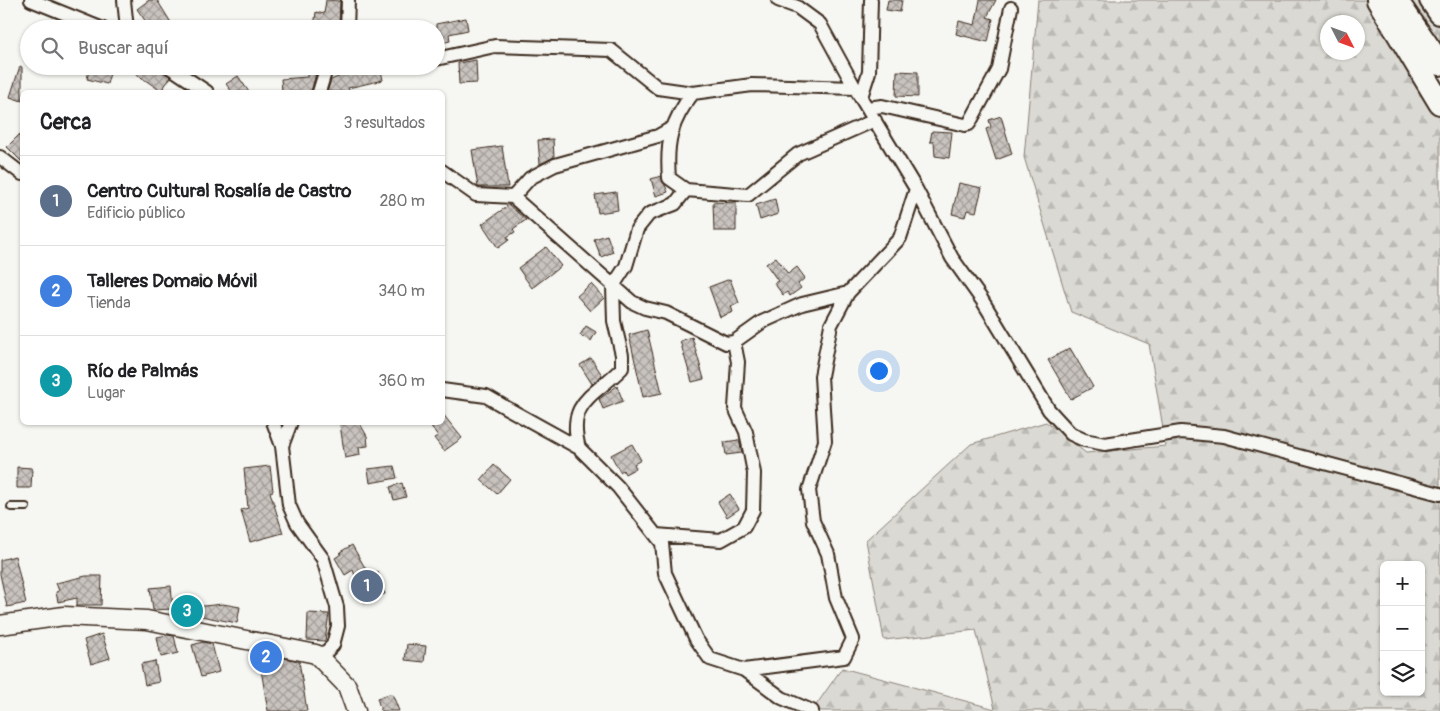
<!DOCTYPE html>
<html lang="es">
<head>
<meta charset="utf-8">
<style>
	:root { --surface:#fff; --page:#f2f2f2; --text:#202124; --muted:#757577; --line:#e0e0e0; --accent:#111827 }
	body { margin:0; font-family:Pangolin,sans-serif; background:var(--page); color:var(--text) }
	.controls { position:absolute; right:15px; bottom:15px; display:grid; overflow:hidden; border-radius:8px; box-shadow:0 1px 4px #0004 }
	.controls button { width:45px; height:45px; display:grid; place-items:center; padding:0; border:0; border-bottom:1px solid var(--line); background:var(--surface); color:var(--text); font:25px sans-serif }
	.compass { position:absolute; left:1320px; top:15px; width:45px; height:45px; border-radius:50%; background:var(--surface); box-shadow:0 1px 4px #0004; rotate:132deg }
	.you { position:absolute; left:878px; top:370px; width:18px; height:18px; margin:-12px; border:4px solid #fff; border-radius:50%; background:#1a73e8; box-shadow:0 0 0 8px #1a73e833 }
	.badge { display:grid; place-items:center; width:32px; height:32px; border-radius:50%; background:var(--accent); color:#fff; font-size:16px; font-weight:700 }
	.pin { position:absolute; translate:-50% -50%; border:2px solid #fff; box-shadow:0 1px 5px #0006 }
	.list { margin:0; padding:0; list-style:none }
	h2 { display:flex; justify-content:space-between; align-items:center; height:65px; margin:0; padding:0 20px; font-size:21px }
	h2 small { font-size:16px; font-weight:400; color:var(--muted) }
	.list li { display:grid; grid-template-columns:32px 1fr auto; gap:15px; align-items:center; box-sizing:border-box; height:90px; padding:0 20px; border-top:1px solid var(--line) }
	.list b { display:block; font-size:19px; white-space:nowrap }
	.list p { margin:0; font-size:16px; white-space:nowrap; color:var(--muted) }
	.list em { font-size:16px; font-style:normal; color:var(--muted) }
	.icon { flex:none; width:28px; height:28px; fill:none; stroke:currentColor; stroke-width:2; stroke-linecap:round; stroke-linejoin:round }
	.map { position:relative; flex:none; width:1440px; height:711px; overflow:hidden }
	.search { position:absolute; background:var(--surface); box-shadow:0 1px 4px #0004; left:20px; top:20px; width:425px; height:55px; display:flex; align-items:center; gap:12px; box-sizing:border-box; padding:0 18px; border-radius:28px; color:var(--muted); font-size:19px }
	.panel { position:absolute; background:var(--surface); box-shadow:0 1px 4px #0004; left:20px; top:90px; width:425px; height:335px; border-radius:8px }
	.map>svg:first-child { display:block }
	.forest { fill:url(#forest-firs); stroke:#8a8278; fill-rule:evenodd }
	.building { fill:url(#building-cross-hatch); stroke:#3b2a1e }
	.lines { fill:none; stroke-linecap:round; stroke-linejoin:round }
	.lane-casing { stroke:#3b2a1e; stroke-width:10 }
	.street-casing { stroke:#3b2a1e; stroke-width:16 }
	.secondary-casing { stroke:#3b2a1e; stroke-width:21 }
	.highway-casing { stroke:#3b2a1e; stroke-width:26 }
	.lane { stroke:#f6f6f2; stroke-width:6 }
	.street { stroke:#f6f6f2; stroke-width:12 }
	.secondary { stroke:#f6f6f2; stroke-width:18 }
	.highway { stroke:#f6f6f2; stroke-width:22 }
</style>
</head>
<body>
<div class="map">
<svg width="1440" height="711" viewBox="0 0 1440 711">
	<defs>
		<pattern id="forest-firs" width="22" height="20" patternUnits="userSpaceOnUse" patternTransform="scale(1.25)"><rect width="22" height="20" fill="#dad9d3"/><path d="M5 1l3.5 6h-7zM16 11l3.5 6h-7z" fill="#bcbab5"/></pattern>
		<pattern id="building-cross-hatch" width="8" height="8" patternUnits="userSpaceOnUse" patternTransform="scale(1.25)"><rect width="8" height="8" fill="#c8c3be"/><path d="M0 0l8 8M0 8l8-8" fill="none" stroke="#a49f9a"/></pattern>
	</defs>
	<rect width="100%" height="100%" fill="#f6f6f2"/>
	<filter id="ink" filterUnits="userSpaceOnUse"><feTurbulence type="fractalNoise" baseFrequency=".02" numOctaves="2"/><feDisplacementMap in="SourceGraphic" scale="10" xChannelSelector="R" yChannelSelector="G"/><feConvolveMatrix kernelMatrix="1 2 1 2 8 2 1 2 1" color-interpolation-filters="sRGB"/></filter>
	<g filter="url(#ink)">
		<path class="forest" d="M 1038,0 L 1440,0 L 1440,711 L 812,711 L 842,668 L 995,709 L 976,630 L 884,640 L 866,540 L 971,444 L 1046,422 L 1086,453 L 1166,446 L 1149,344 L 1071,312 L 1024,157 ZM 1328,22 L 1358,22 L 1358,52 L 1328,52 ZM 1384,565 L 1421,565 L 1421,692 L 1384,692 Z"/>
		<path class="building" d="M 149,0 L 157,0 L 175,29 L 151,29 L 137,9 Z
			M 326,0 L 340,1 L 339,29 L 314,27 L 316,12 L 324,14 Z
			M 888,0 L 902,0 L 900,12 L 886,10 Z
			M 980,0 L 996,0 L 987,17 L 993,19 L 988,42 L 956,34 L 959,21 L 975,25 Z
			M 466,18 L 468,30 L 449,34 L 450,41 L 436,44 L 436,24 Z
			M 476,60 L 477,83 L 459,84 L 458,63 Z
			M 20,66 L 22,67 L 22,101 L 10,97 Z
			M 90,66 L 112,66 L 107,84 L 87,79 Z
			M 140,66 L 157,66 L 171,77 L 161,91 L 135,73 Z
			M 308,66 L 318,66 L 311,92 L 282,92 L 281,79 L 307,77 Z
			M 353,66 L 380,66 L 383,80 L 348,88 L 350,92 L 327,92 L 331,80 L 354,70 Z
			M 897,71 L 918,72 L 918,97 L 896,96 Z
			M 238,76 L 249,92 L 232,92 L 226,84 Z
			M 1001,116 L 1012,154 L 996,160 L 986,129 L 991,127 L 989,120 Z
			M 932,131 L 952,132 L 949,158 L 935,156 L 934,142 L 930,142 Z
			M 22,132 L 22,162 L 7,147 Z
			M 553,139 L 554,157 L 540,164 L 538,140 Z
			M 502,146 L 508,187 L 478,187 L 472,150 Z
			M 661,176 L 668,192 L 656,196 L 651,179 Z
			M 959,183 L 982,188 L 976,212 L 967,210 L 965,217 L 952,214 Z
			M 616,192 L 618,210 L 598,213 L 595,195 Z
			M 775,199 L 778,214 L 760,220 L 756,205 Z
			M 713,202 L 736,203 L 736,231 L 714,231 Z
			M 509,205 L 526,220 L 513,229 L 515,232 L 507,237 L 509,240 L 498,248 L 482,224 Z
			M 607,235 L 613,252 L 601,257 L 594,239 Z
			M 546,247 L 561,266 L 532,288 L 518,268 Z
			M 776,257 L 788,274 L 797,267 L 805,278 L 798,284 L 801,288 L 790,296 L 787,292 L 783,295 L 774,283 L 778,281 L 766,264 Z
			M 730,279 L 739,303 L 731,306 L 733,312 L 720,317 L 709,287 Z
			M 591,284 L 604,298 L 590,311 L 577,296 Z
			M 586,326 L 596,332 L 591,341 L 580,335 Z
			M 647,330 L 662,393 L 643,397 L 629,335 Z
			M 692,337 L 704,379 L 692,382 L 680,341 Z
			M 1070,348 L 1093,387 L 1071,399 L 1048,360 Z
			M 591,358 L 602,375 L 592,384 L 580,365 Z
			M 617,386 L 623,401 L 603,409 L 599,399 Z
			M 442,413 L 462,438 L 444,451 L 434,438 L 438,436 L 428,422 L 442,422 Z
			M 352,422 L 359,422 L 367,436 L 368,446 L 359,447 L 360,455 L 345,458 L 340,425 Z
			M 739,440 L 742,453 L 726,455 L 724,442 Z
			M 632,444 L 641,460 L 634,464 L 636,468 L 625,474 L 623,470 L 620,472 L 611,455 Z
			M 494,465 L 510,479 L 497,494 L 481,480 Z
			M 270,466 L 273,491 L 270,492 L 283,533 L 250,542 L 241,510 L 248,508 L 244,469 Z
			M 394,466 L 397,478 L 370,483 L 368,469 Z
			M 17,467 L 32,468 L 31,488 L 17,488 Z
			M 402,483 L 406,497 L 394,500 L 390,487 Z
			M 730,494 L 739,509 L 727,517 L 718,502 Z
			M 352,545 L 368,573 L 378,572 L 385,594 L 378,596 L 379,598 L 365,603 L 353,570 L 345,575 L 335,558 L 341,554 L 340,552 Z
			M 15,556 L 26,603 L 7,607 L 0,574 L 0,560 Z
			M 86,576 L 102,576 L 101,605 L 77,605 L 77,598 L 58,602 L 56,592 L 59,591 L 56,583 Z
			M 171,586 L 173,609 L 153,610 L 150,588 Z
			M 223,604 L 240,607 L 237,623 L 175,611 L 175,609 Z
			M 308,613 L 329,614 L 325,641 L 307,640 Z
			M 102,634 L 110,658 L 91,664 L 84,640 Z
			M 167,635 L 174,636 L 178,653 L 161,657 L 157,637 Z
			M 203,642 L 212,644 L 219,672 L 201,677 L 192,645 Z
			M 407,644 L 426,646 L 424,662 L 405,660 Z
			M 273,656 L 299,661 L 307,711 L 268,711 L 259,658 Z
			M 155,661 L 159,682 L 145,685 L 141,664 Z
			M 392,693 L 399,711 L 381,711 L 377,698 Z"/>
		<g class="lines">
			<defs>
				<path id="lane" d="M 11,507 L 26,507"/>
				<path id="street" d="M 31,0 L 103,29
					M 124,0 L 127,29
					M 778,0 L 797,7 L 820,24 L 855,88 L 916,189 L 952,258 L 982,300 L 1049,410 L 1071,434 L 1084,440 L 1105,444 L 1181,432 L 1224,436 L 1440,494
					M 347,29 L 348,0
					M 436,59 L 495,46 L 611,50 L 658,88 L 693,93
					M 168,66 L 207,92
					M 319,92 L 327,66
					M 861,97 L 869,72 L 871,0
					M 867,108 L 882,106 L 965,125 L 969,124 L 999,69 L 1011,8
					M 0,157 L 22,174
					M 442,171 L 476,195 L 513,197 L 632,302 L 645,308 L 666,313 L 726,343 L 734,342 L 762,322 L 802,304 L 848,293 L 900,238 L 916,189
					M 686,190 L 669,178 C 666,142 671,121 693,93 L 752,85 L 855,88
					M 513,197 L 530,178 L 555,165 L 658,136 L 672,128
					M 442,390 L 486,396 L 505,407 L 579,448 L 618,487 L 662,543 L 665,573 L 696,639 L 710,659 L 744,670 L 844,657 L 853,639 L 836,598 L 828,554 L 813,521 L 809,490 L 825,441 L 821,376 L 831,325 L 848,293
					M 273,422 L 282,446 L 289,505 L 297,523 L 323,559 L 337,607 L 338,626 L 333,645 L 326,652 L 316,654
					M 282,446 L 291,422
					M 579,448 C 566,401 595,396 622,368 L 622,355 L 614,321 L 613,286 L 626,266 L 637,229 L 649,214 L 675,204 L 686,190 L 748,195 L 798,154 L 875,120
					M 656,535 L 721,540 L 744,527 L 753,510 L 754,473 L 746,432 L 735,408 L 738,362 L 734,342
					M 744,670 L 782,698 L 812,711"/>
				<path id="secondary" d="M 0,625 L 64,616 L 147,620 L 316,654 L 347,686 L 356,711"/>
				<path id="highway" d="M 1378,0 L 1440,103
					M 1396,0 L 1440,64
					M 1431,0 L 1440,13"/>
			</defs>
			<use href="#lane" class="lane-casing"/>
			<use href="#street" class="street-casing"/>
			<use href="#secondary" class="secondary-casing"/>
			<use href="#highway" class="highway-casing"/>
			<use href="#lane" class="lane"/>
			<use href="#street" class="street"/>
			<use href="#secondary" class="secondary"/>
			<use href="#highway" class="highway"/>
		</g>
	</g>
</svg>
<div class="controls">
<button>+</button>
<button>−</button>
<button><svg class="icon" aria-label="layers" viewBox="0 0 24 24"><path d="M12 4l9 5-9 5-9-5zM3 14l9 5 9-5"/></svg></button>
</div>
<svg class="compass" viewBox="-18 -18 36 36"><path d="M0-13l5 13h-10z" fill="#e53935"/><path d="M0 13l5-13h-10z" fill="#757577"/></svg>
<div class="you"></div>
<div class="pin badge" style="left:367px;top:586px;background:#5c6f8a">1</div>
<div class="pin badge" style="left:266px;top:657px;background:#3f7fe0">2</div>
<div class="pin badge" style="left:187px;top:611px;background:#0f9aa8">3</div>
<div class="search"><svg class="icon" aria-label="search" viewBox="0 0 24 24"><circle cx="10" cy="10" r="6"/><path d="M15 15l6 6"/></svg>Buscar aquí</div>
<section class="panel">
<h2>Cerca<small>3 resultados</small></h2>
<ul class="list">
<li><span class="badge" style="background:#5c6f8a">1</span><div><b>Centro Cultural Rosalía de Castro</b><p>Edificio público</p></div><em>280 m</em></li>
<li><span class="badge" style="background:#3f7fe0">2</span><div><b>Talleres Domaio Móvil</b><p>Tienda</p></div><em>340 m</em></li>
<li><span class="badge" style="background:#0f9aa8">3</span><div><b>Río de Palmás</b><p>Lugar</p></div><em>360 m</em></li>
</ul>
</section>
</div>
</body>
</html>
